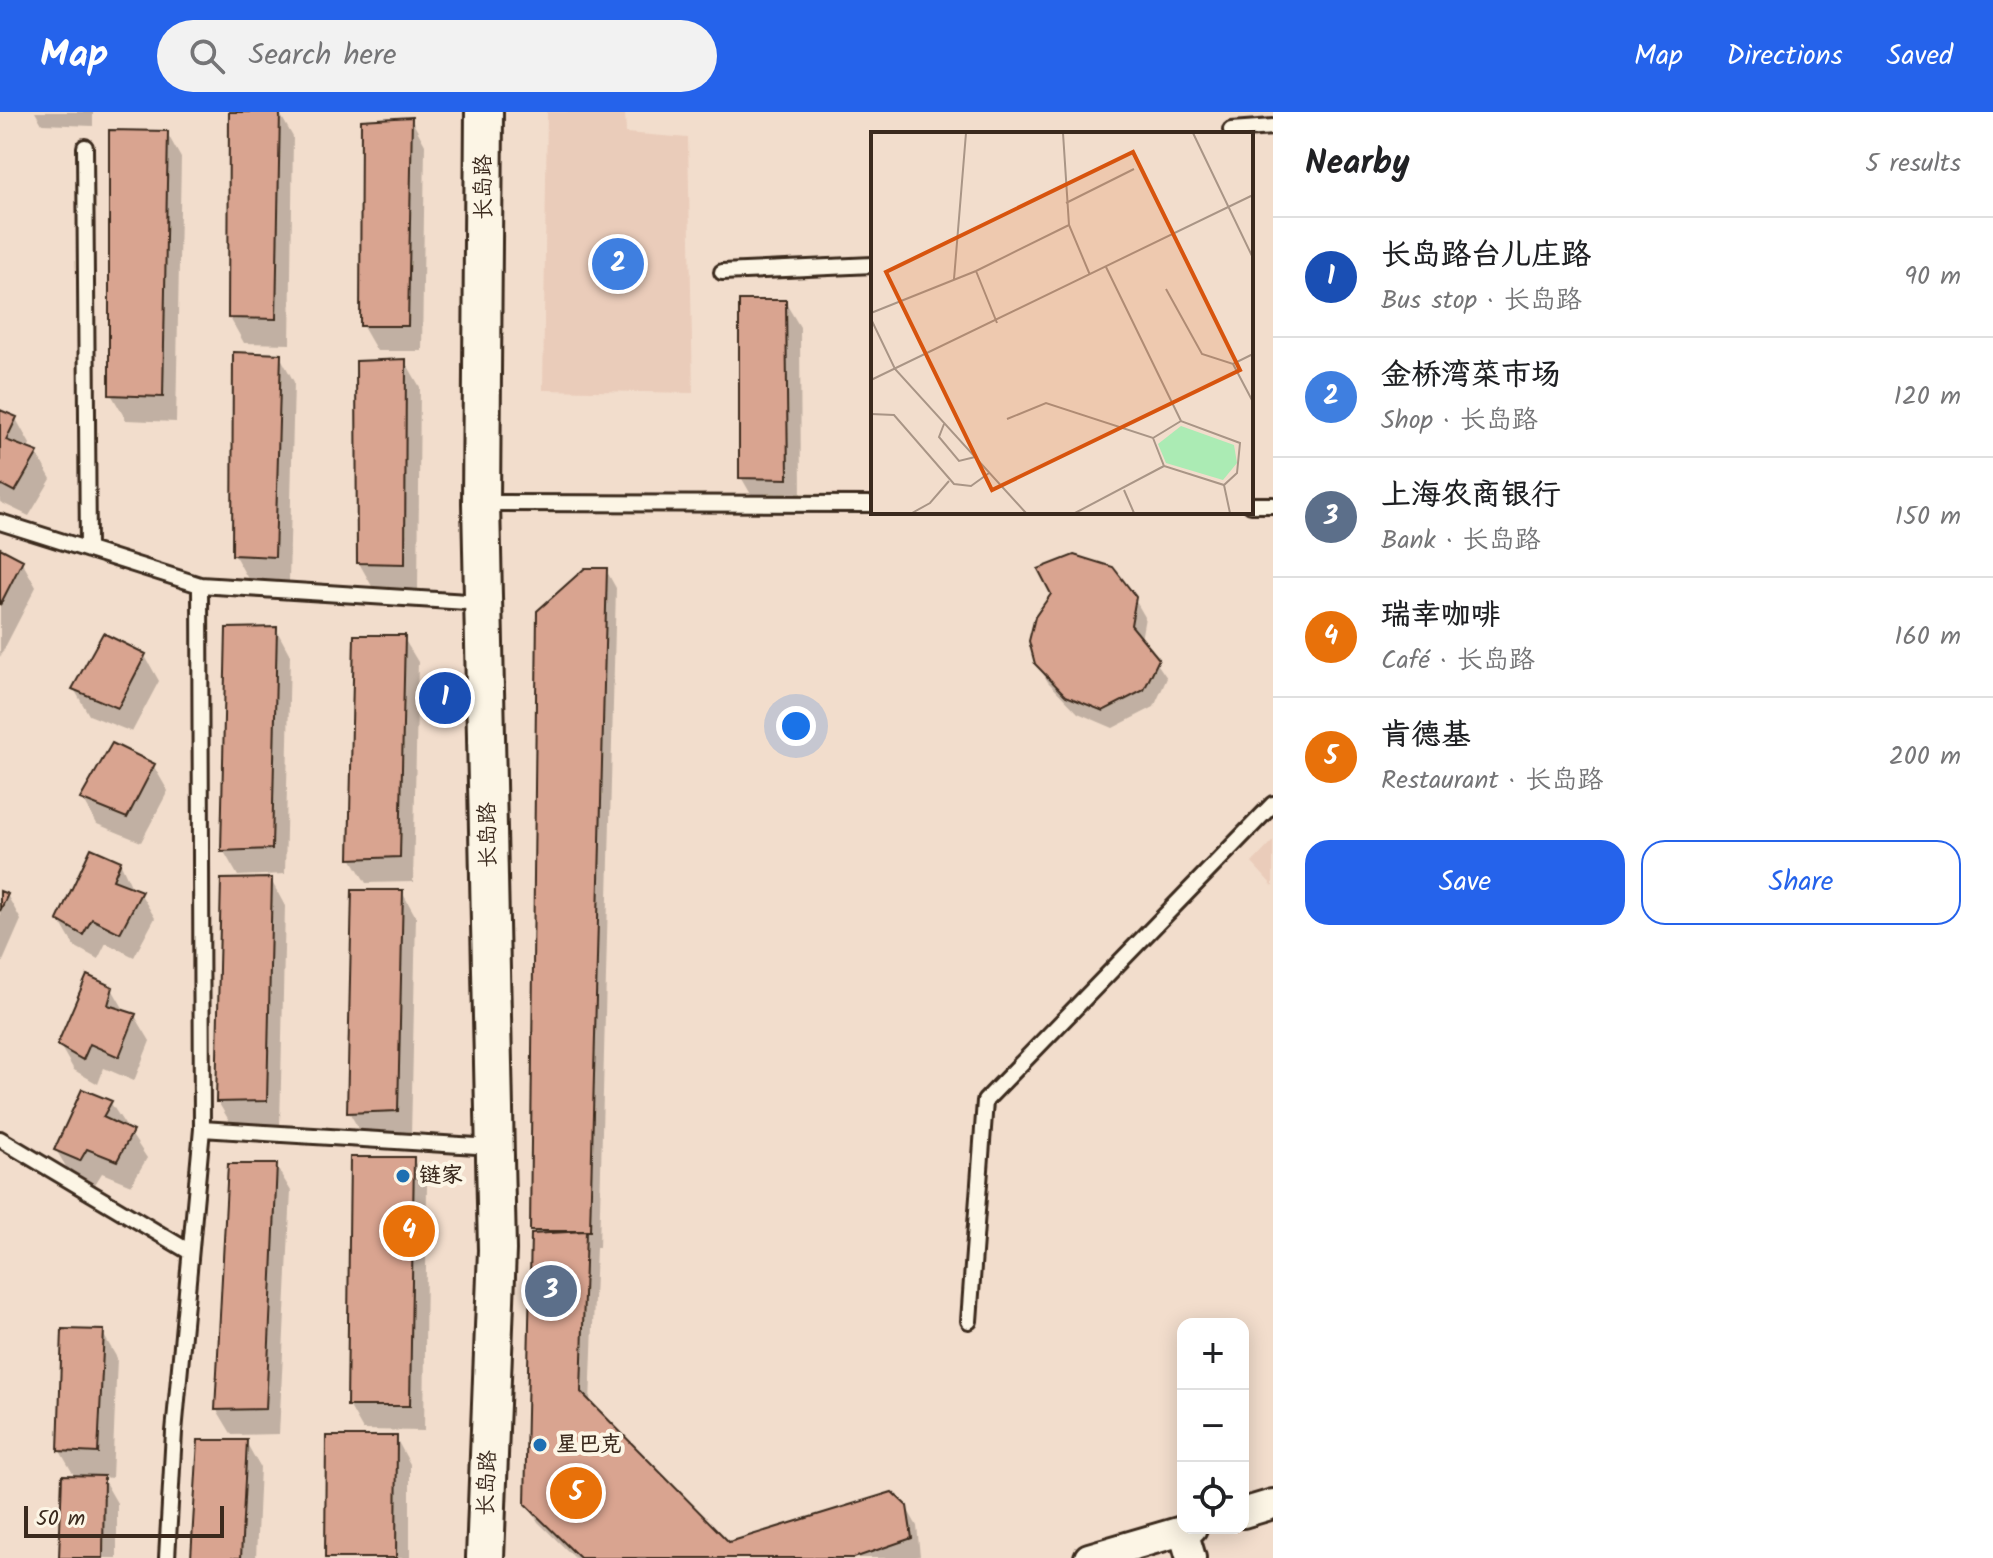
<!DOCTYPE html>
<html lang="en">
<head>
<meta charset="utf-8">
<style>
	:root { --surface:#fff; --page:#f2f2f2; --text:#202124; --muted:#757577; --line:#e0e0e0; --accent:#2563eb }
	body { margin:0; font-family:Kalam,"LXGW WenKai TC",sans-serif; background:var(--page); color:var(--text) }
	.controls { position:absolute; right:24px; bottom:24px; display:grid; overflow:hidden; border-radius:16px; box-shadow:0 4px 20px #0003 }
	.controls button { width:72px; height:72px; display:grid; place-items:center; padding:0; border:0; border-bottom:2px solid var(--line); background:var(--surface); color:var(--text); font:40px sans-serif }
	.scale { position:absolute; left:24px; bottom:20px; width:200px; box-sizing:border-box; padding-left:8px; border:4px solid #3b2a1e; border-top:0; font-size:22px; line-height:28px; white-space:nowrap; color:#3b2a1e; -webkit-text-stroke:6px #fcf5e5; paint-order:stroke }
	.you { position:absolute; left:796px; top:614px; width:28px; height:28px; margin:-20px; border:6px solid #fff; border-radius:50%; background:#1a73e8; box-shadow:0 0 0 12px #1a73e833 }
	.badge { display:grid; place-items:center; width:52px; height:52px; border-radius:50%; background:var(--accent); color:#fff; font-size:26px; font-weight:700 }
	.pin { position:absolute; translate:-50% -50%; border:4px solid #fff; box-shadow:0 2px 8px #0006 }
	.list { margin:0; padding:0; list-style:none }
	h2 { display:flex; justify-content:space-between; align-items:center; height:104px; margin:0; padding:0 32px; font-size:34px }
	h2 small { font-size:26px; font-weight:400; color:var(--muted) }
	.list li { display:grid; grid-template-columns:52px 1fr auto; gap:24px; align-items:center; box-sizing:border-box; height:120px; padding:0 32px; border-top:2px solid var(--line) }
	.list b { display:block; font-size:30px; white-space:nowrap }
	.list p { margin:0; font-size:26px; white-space:nowrap; color:var(--muted) }
	.list em { font-size:26px; font-style:normal; color:var(--muted) }
	.actions { display:flex; gap:16px; padding:24px 32px }
	.actions a { flex:1; padding:18px 0; border:2px solid var(--accent); border-radius:24px; text-align:center; font-size:28px; color:var(--accent) }
	.actions .main { background:var(--accent); color:#fff }
	.icon { flex:none; width:44px; height:44px; fill:none; stroke:currentColor; stroke-width:2; stroke-linecap:round; stroke-linejoin:round }
	.map { position:relative; flex:none; width:1273px; height:1446px; overflow:hidden }
	header { display:flex; align-items:center; gap:48px; box-sizing:border-box; height:112px; padding:0 40px; background:var(--accent); color:#fff }
	header strong { font-size:38px }
	nav { display:flex; gap:44px; margin-inline-start:auto; font-size:28px }
	.search { width:560px; height:72px; background:var(--page); display:flex; align-items:center; gap:20px; box-sizing:border-box; padding:0 28px; border-radius:44px; color:var(--muted); font-size:30px }
	main { display:flex }
	aside { flex:1; background:var(--surface) }
	.map>svg:first-child { display:block }
	.built { fill:#eaccba }
	.shadow { fill:#0003 }
	.building { fill:#d9a490; stroke:#3b2a1e; stroke-width:2 }
	.lines { fill:none; stroke-linecap:round; stroke-linejoin:round }
	.service-casing { stroke:#3b2a1e; stroke-width:20 }
	.minor-casing { stroke:#3b2a1e; stroke-width:34 }
	.tertiary-casing { stroke:#3b2a1e; stroke-width:42 }
	.service { stroke:#fcf5e5; stroke-width:14 }
	.minor { stroke:#fcf5e5; stroke-width:28 }
	.tertiary { stroke:#fcf5e5; stroke-width:36 }
	.poi-dot { fill:#1f6fb2; stroke:#fcf5e5; stroke-width:3 }
	.labels { text-anchor:middle; dominant-baseline:central; stroke-width:8; stroke-linejoin:round; paint-order:stroke }
	.street-label { font-size:22px; fill:#3b2a1e; stroke:#fcf5e5 }
	.poi-label { font-size:22px; font-weight:bold; fill:#3b2a1e; stroke:#fcf5e5; text-anchor:start }
	.inset-road { fill:none; stroke:#a99586; stroke-width:2 }
	.view { fill:#d7540e; fill-opacity:0.15; stroke:#d7540e; stroke-width:4 }
	.inset-edge { fill:none; stroke:#3b2a1e; stroke-width:4 }
</style>
</head>
<body>
<header>
<strong>Map</strong>
<div class="search"><svg class="icon" aria-label="search" viewBox="0 0 24 24"><circle cx="10" cy="10" r="6"/><path d="M15 15l6 6"/></svg>Search here</div>
<nav><a>Map</a><a>Directions</a><a>Saved</a></nav>
</header>
<main>
<div class="map">
<svg width="1273" height="1446" viewBox="0 0 1273 1446">
	<rect width="100%" height="100%" fill="#f2ddcc"/>
	<filter id="ink" filterUnits="userSpaceOnUse"><feTurbulence type="fractalNoise" baseFrequency=".0125" numOctaves="2"/><feDisplacementMap in="SourceGraphic" scale="16" xChannelSelector="R" yChannelSelector="G"/><feConvolveMatrix kernelMatrix="1 2 1 2 8 2 1 2 1" color-interpolation-filters="sRGB"/></filter>
	<g filter="url(#ink)">
		<path class="built" d="M 547,0 L 625,0 L 626,21 L 688,26 L 693,281 L 543,278 Z
			M 1273,729 L 1273,774 L 1252,751 Z"/>
		<path class="shadow" d="M 35,0 L 93,0 L 93,14 L 42,12 Z
			M 279,0 L 293,25 L 290,232 L 244,231 L 230,206 Z
			M 411,7 L 425,33 L 422,239 L 377,239 L 362,213 Z
			M 167,21 L 181,46 L 176,310 L 126,308 L 111,282 Z
			M 785,190 L 800,215 L 801,391 L 756,391 L 741,365 Z
			M 280,244 L 294,270 L 289,469 L 248,467 L 234,442 Z
			M 405,249 L 420,275 L 418,477 L 373,476 L 359,451 Z
			M 0,300 L 16,307 L 30,332 L 27,338 L 37,342 L 51,367 L 29,404 L 0,390 Z
			M 0,438 L 22,450 L 36,475 L 0,545 Z
			M 606,458 L 616,476 L 599,1136 L 596,1136 L 590,1292 L 728,1432 L 906,1395 L 917,1414 L 920,1444 L 913,1446 L 575,1446 L 538,1410 L 527,1392 L 535,1124 L 532,1118 Z
			M 1134,486 L 1145,505 L 1141,528 L 1167,566 L 1154,595 L 1113,616 L 1078,601 L 1048,570 L 1037,551 Z
			M 276,517 L 290,543 L 285,762 L 238,764 L 223,738 Z
			M 403,525 L 418,550 L 413,770 L 366,771 L 351,746 Z
			M 145,544 L 159,569 L 132,620 L 89,603 L 74,577 Z
			M 153,653 L 168,679 L 141,730 L 97,712 L 83,687 Z
			M 120,750 L 133,778 L 140,781 L 155,806 L 134,845 L 106,831 L 98,847 L 74,834 L 59,808 Z
			M 271,768 L 285,794 L 280,1014 L 233,1015 L 218,990 Z
			M 402,780 L 416,805 L 411,1024 L 364,1026 L 349,1000 Z
			M 0,781 L 7,783 L 21,808 L 0,856 Z
			M 112,877 L 126,901 L 135,904 L 150,929 L 134,969 L 104,956 L 98,972 L 74,958 L 59,932 Z
			M 110,990 L 147,1046 L 131,1073 L 102,1061 L 94,1074 L 71,1063 L 56,1038 Z
			M 413,1047 L 427,1073 L 424,1319 L 363,1318 L 349,1293 Z
			M 276,1054 L 291,1079 L 279,1322 L 232,1323 L 217,1298 Z
			M 102,1220 L 117,1246 L 112,1366 L 102,1365 L 117,1391 L 117,1446 L 61,1446 L 75,1365 L 60,1339 Z
			M 396,1326 L 410,1352 L 410,1446 L 327,1446 Z
			M 246,1330 L 260,1355 L 256,1446 L 193,1446 Z"/>
		<path class="building" d="M 229,0 L 280,0 L 276,207 L 228,206 Z
			M 412,5 L 408,214 L 360,214 L 361,8 Z
			M 109,18 L 168,19 L 163,285 L 109,283 Z
			M 739,188 L 786,188 L 788,367 L 739,366 Z
			M 233,240 L 281,242 L 275,445 L 232,443 Z
			M 406,247 L 405,452 L 357,451 L 356,249 Z
			M 0,298 L 17,305 L 6,328 L 38,340 L 15,380 L 0,372 Z
			M 0,436 L 23,448 L 0,493 Z
			M 1074,443 L 1113,455 L 1136,485 L 1131,513 L 1159,547 L 1144,578 L 1103,599 L 1066,584 L 1035,552 L 1029,529 L 1035,505 L 1051,482 L 1038,457 Z
			M 585,456 L 607,456 L 590,1119 L 530,1119 L 537,499 Z
			M 277,515 L 272,737 L 221,739 L 226,516 Z
			M 103,521 L 146,542 L 118,596 L 72,577 Z
			M 354,523 L 405,523 L 400,745 L 349,747 Z
			M 112,631 L 155,652 L 127,706 L 80,687 Z
			M 91,736 L 121,749 L 113,768 L 142,779 L 120,821 L 92,807 L 83,823 L 57,808 Z
			M 272,766 L 267,989 L 216,990 L 221,767 Z
			M 352,778 L 403,778 L 398,999 L 347,1001 Z
			M 0,779 L 8,782 L 0,799 Z
			M 87,863 L 113,875 L 108,893 L 136,902 L 119,945 L 90,932 L 83,948 L 57,933 Z
			M 82,977 L 112,989 L 103,1005 L 133,1019 L 117,1049 L 87,1037 L 80,1049 L 54,1038 Z
			M 350,1045 L 414,1045 L 410,1294 L 347,1294 Z
			M 228,1052 L 277,1052 L 266,1297 L 215,1298 Z
			M 586,1119 L 581,1280 L 729,1430 L 892,1380 L 907,1394 L 912,1426 L 854,1446 L 580,1446 L 525,1392 L 531,1122 Z
			M 62,1217 L 104,1218 L 98,1341 L 58,1339 Z
			M 326,1324 L 397,1324 L 396,1446 L 325,1446 Z
			M 198,1328 L 247,1328 L 241,1446 L 191,1446 Z
			M 62,1363 L 104,1364 L 103,1446 L 59,1446 Z"/>
		<g class="lines">
			<defs>
				<path id="service" d="M 1231,18 L 1273,15
					M 85,35 L 88,438
					M 722,160 L 873,153
					M 481,391 L 873,392
					M 1251,393 L 1273,393
					M 0,410 L 200,473 L 483,491
					M 202,1017 L 493,1035
					M 0,1027 L 190,1140
					M 969,1209 L 985,989 L 1273,692
					M 167,1446 L 174,1320 L 202,1017 L 200,473"/>
				<path id="minor" d="M 1243,1401 L 1273,1392
					M 1183,1419 L 1191,1446
					M 1089,1446 L 1192,1416"/>
				<path id="tertiary" d="M 484,0 L 481,391 L 497,1138 L 485,1446"/>
			</defs>
			<use href="#service" class="service-casing"/>
			<use href="#minor" class="minor-casing"/>
			<use href="#tertiary" class="tertiary-casing"/>
			<use href="#service" class="service"/>
			<use href="#minor" class="minor"/>
			<use href="#tertiary" class="tertiary"/>
		</g>
	</g>
	<g class="poi-dot">
		<circle cx="403" cy="1064" r="8"/>
		<circle cx="540" cy="1333" r="8"/>
	</g>
	<g class="labels">
		<g class="street-label">
			<text transform="translate(484 75) rotate(-90)">长岛路</text>
			<text transform="translate(489 723) rotate(-91)">长岛路</text>
			<text transform="translate(488 1371) rotate(-88)">长岛路</text>
		</g>
		<g class="poi-label">
			<text x="419" y="1064">链家</text>
			<text x="556" y="1333">星巴克</text>
		</g>
	</g>
	<g transform="translate(871 20)">
		<rect width="382" height="382" fill="#f2ddcc"/>
		<path d="M 310,294 L 363,313 L 366,331 L 352,348 L 295,331 L 287,312 Z" fill="#abebb4"/>
		<path class="inset-road" d="M 192,1 L 198,93 L 219,143M 322,1 L 382,126M 195,71 L 263,37M 235,135 L 310,289M 105,139 L 126,191M 83,147 L 95,1M 295,157 L 331,222 L 362,232 L 382,222M 0,181 L 105,139 L 198,93M 0,187 L 24,237 L 155,381M 362,232 L 382,270M 0,248 L 382,63M 0,282 L 23,283 L 83,352 L 100,354 L 118,341M 136,287 L 175,271 L 282,306 L 310,289 L 369,311 L 366,341 L 353,353 L 293,334 L 282,306M 73,292 L 68,305 L 88,329 L 104,325M 353,353 L 359,381M 253,358 L 263,381M 41,381 L 59,371 L 78,349M 204,381 L 293,334"/>
		<path class="view" d="M 262,20 L 369,238 L 121,358 L 15,140 Z"/>
		<rect width="382" height="382" class="inset-edge"/>
	</g>
</svg>
<div class="controls">
<button>+</button>
<button>−</button>
<button><svg class="icon" aria-label="locate" viewBox="0 0 24 24"><circle cx="12" cy="12" r="6"/><path d="M12 2v4M12 18v4M2 12h4M18 12h4"/></svg></button>
</div>
<div class="scale">50 m</div>
<div class="you"></div>
<div class="pin badge" style="left:445px;top:586px;background:#1a4fb4">1</div>
<div class="pin badge" style="left:618px;top:152px;background:#3f7fe0">2</div>
<div class="pin badge" style="left:551px;top:1179px;background:#5c6f8a">3</div>
<div class="pin badge" style="left:409px;top:1119px;background:#e8710a">4</div>
<div class="pin badge" style="left:576px;top:1381px;background:#e8710a">5</div>
</div>
<aside>
<h2>Nearby<small>5 results</small></h2>
<ul class="list">
<li><span class="badge" style="background:#1a4fb4">1</span><div><b>长岛路台儿庄路</b><p>Bus stop · 长岛路</p></div><em>90 m</em></li>
<li><span class="badge" style="background:#3f7fe0">2</span><div><b>金桥湾菜市场</b><p>Shop · 长岛路</p></div><em>120 m</em></li>
<li><span class="badge" style="background:#5c6f8a">3</span><div><b>上海农商银行</b><p>Bank · 长岛路</p></div><em>150 m</em></li>
<li><span class="badge" style="background:#e8710a">4</span><div><b>瑞幸咖啡</b><p>Café · 长岛路</p></div><em>160 m</em></li>
<li><span class="badge" style="background:#e8710a">5</span><div><b>肯德基</b><p>Restaurant · 长岛路</p></div><em>200 m</em></li>
</ul>
<div class="actions"><a class="main">Save</a><a>Share</a></div>
</aside>
</main>
</body>
</html>
